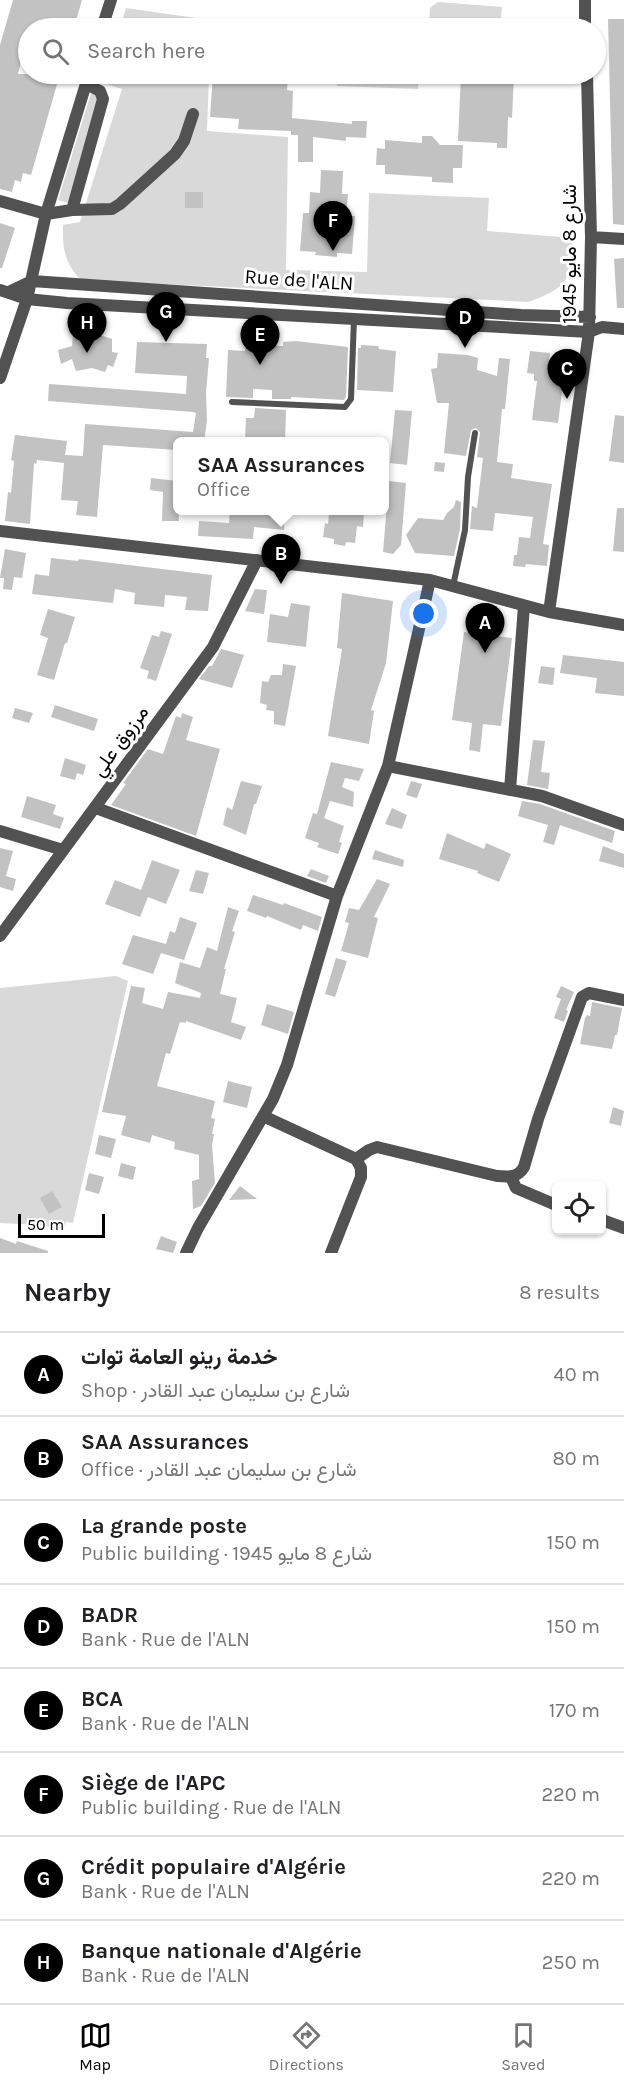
<!DOCTYPE html>
<html lang="en">
<head>
<meta charset="utf-8">
<style>
	:root { --surface:#fff; --page:#f6f6f6; --text:#202124; --muted:#757577; --line:#e0e0e0; --accent:#000 }
	body { margin:0; font-family:Karla,Vazirmatn,sans-serif; background:var(--page); color:var(--text) }
	.controls { position:absolute; right:18px; bottom:18px; display:grid; overflow:hidden; border-radius:9px; box-shadow:0 2px 4px #0004 }
	.controls button { width:54px; height:54px; display:grid; place-items:center; padding:0; border:0; border-bottom:2px solid var(--line); background:var(--surface); color:var(--text); font:30px sans-serif }
	.scale { position:absolute; left:18px; bottom:15px; width:87px; box-sizing:border-box; padding-left:6px; border:3px solid #000; border-top:0; font-size:16px; line-height:21px; white-space:nowrap; color:#000; -webkit-text-stroke:4px #fff; paint-order:stroke }
	.you { position:absolute; left:424px; top:614px; width:21px; height:21px; margin:-15px; border:4px solid #fff; border-radius:50%; background:#1a73e8; box-shadow:0 0 0 9px #1a73e833 }
	.badge { display:grid; place-items:center; width:39px; height:39px; border-radius:50%; background:var(--accent); color:#fff; font-size:20px; font-weight:700 }
	.pin { position:absolute; translate:-50% -50px; filter:drop-shadow(0 2px 3px #0008) }
	.pin::after { content:''; position:absolute; top:32px; width:21px; height:18px; background:inherit; clip-path:polygon(0 0,100% 0,50% 100%) }
	.popup { position:absolute; left:173px; top:437px; width:216px; height:78px; box-sizing:border-box; display:grid; place-content:center; border-radius:9px; background:var(--surface); filter:drop-shadow(0 2px 4px #0005); font-size:20px; white-space:nowrap; color:var(--muted) }
	.popup b { font-size:22px; color:var(--text) }
	.popup::after { content:''; position:absolute; left:50%; top:100%; margin-left:-12px; border:12px solid transparent; border-top-color:var(--surface) }
	.list { margin:0; padding:0; list-style:none }
	h2 { display:flex; justify-content:space-between; align-items:center; height:78px; margin:0; padding:0 24px; font-size:26px }
	h2 small { font-size:20px; font-weight:400; color:var(--muted) }
	.list li { display:grid; grid-template-columns:39px 1fr auto; gap:18px; align-items:center; box-sizing:border-box; height:84px; padding:0 24px; border-top:2px solid var(--line) }
	.list b { display:block; font-size:22px; white-space:nowrap }
	.list p { margin:0; font-size:20px; white-space:nowrap; color:var(--muted) }
	.list em { font-size:20px; font-style:normal; color:var(--muted) }
	.icon { flex:none; width:33px; height:33px; fill:none; stroke:currentColor; stroke-width:2; stroke-linecap:round; stroke-linejoin:round }
	.map { position:relative; flex:none; width:624px; height:1253px; overflow:hidden }
	.search { position:absolute; background:var(--surface); box-shadow:0 2px 4px #0004; left:18px; right:18px; top:18px; height:66px; display:flex; align-items:center; gap:15px; box-sizing:border-box; padding:0 21px; border-radius:33px; color:var(--muted); font-size:22px }
	.sheet { height:750px; background:var(--surface) }
	nav { display:flex; justify-content:space-around; align-items:center; box-sizing:border-box; height:84px; border-top:2px solid var(--line); background:var(--surface); font-size:16px; color:var(--muted) }
	nav a { display:grid; justify-items:center; gap:3px }
	nav .on { color:var(--accent) }
	.map>svg:first-child { display:block }
	.green { fill:#d9d9d9 }
	.building { fill:#c2c2c2 }
	.lines { fill:none; stroke-linecap:round; stroke-linejoin:round }
	.service { stroke:#525252; stroke-width:6 }
	.minor { stroke:#525252; stroke-width:12 }
	.tertiary { stroke:#525252; stroke-width:12 }
	.labels { text-anchor:middle; dominant-baseline:central; stroke-width:6; stroke-linejoin:round; paint-order:stroke }
	.street-label { font-size:20px; fill:#000; stroke:#fff }
</style>
</head>
<body>
<div class="map">
<svg width="624" height="1253" viewBox="0 0 624 1253">
	<rect width="100%" height="100%" fill="#fff"/>
	<path class="green" d="M 438,2 L 502,7 L 500,28 L 429,28 L 430,8 Z
		M 126,8 L 210,20 L 210,28 L 120,28 Z
		M 109,74 L 209,74 L 207,131 L 288,137 L 286,270 L 367,272 L 369,193 L 489,198 L 487,231 L 574,238 C 570,280 570,287 528,302 L 81,280 C 65,264 62,248 63,225 L 80,222 L 122,89 L 106,84 Z
		M 338,74 L 419,74 L 418,89 L 337,86 Z
		M 91,93 L 100,96 L 68,203 L 58,200 Z
		M 116,976 L 128,981 L 73,1223 L 66,1222 L 64,1230 L 42,1225 L 0,1223 L 0,988 Z"/>
	<path class="building" d="M 13,0 L 82,0 L 74,28 L 28,28 L 28,44 L 26,43 L 18,74 L 60,74 L 31,175 L 23,173 L 21,182 L 15,180 L 12,192 L 0,189 L 0,45 Z
		M 608,19 L 624,19 L 624,225 L 613,224 Z
		M 213,74 L 288,74 L 287,90 L 293,91 L 292,118 L 352,124 L 352,121 L 367,121 L 366,138 L 346,137 L 346,141 L 313,137 L 313,162 L 298,162 L 298,135 L 291,135 L 291,131 L 238,129 L 239,119 L 210,117 Z
		M 461,74 L 514,74 L 512,118 L 508,117 L 507,148 L 497,148 L 497,143 L 458,141 Z
		M 422,136 L 432,136 L 440,145 L 463,145 L 462,168 L 453,168 L 453,183 L 432,182 L 432,177 L 385,174 L 385,165 L 376,165 L 377,148 L 385,149 L 385,140 L 422,143 Z
		M 321,170 L 343,171 L 342,194 L 348,194 L 346,216 L 355,216 L 352,254 L 337,253 L 337,257 L 315,255 L 316,252 L 300,251 L 303,213 L 309,213 L 310,192 L 320,193 Z
		M 185,192 L 203,192 L 203,208 L 185,208 Z
		M 0,223 L 15,228 L 2,268 L 0,268 Z
		M 624,258 L 624,308 L 617,308 L 614,259 Z
		M 85,334 L 97,334 L 112,339 L 112,352 L 118,353 L 113,367 L 108,365 L 105,372 L 92,368 L 76,371 L 72,359 L 61,364 L 58,350 L 72,346 L 73,336 Z
		M 296,341 L 348,347 L 346,397 L 344,400 L 291,397 L 291,399 L 272,399 L 272,390 L 253,389 L 253,398 L 226,397 L 228,350 L 245,351 L 246,344 L 283,346 L 283,342 Z
		M 137,342 L 207,344 L 206,358 L 209,358 L 206,393 L 207,421 L 204,441 L 177,441 L 177,450 L 103,445 L 97,517 L 76,515 L 78,501 L 61,500 L 64,463 L 37,460 L 36,464 L 34,463 L 30,524 L 5,521 L 8,492 L 11,493 L 14,461 L 11,460 L 15,435 L 67,441 L 65,455 L 83,456 L 85,424 L 193,432 L 196,413 L 193,412 L 48,401 L 49,384 L 186,394 L 187,376 L 135,373 Z
		M 361,345 L 378,346 L 379,349 L 396,351 L 393,392 L 357,390 L 358,348 L 361,348 Z
		M 530,351 L 550,353 L 548,366 L 565,369 L 558,423 L 532,420 L 537,381 L 534,381 L 534,374 L 527,373 Z
		M 438,353 L 468,355 L 478,358 L 477,370 L 497,376 L 499,358 L 510,359 L 505,409 L 502,409 L 497,462 L 513,464 L 511,478 L 552,484 L 543,544 L 549,545 L 547,566 L 526,564 L 525,567 L 513,566 L 514,555 L 517,555 L 519,537 L 530,538 L 533,517 L 495,513 L 493,531 L 470,529 L 472,506 L 477,508 L 483,458 L 477,457 L 480,432 L 476,428 L 471,430 L 466,456 L 444,453 L 449,403 L 437,403 L 431,369 L 437,368 Z
		M 255,408 L 286,410 L 285,441 L 245,440 L 246,418 L 254,418 Z
		M 395,410 L 412,411 L 407,465 L 390,463 Z
		M 615,415 L 624,416 L 624,463 L 609,461 Z
		M 435,462 L 445,463 L 444,472 L 434,471 Z
		M 151,478 L 177,481 L 179,521 L 162,521 L 163,492 L 150,490 Z
		M 389,481 L 406,483 L 401,545 L 393,554 L 383,552 Z
		M 456,500 L 461,502 L 460,529 L 454,556 L 415,553 L 406,535 L 418,518 L 443,520 L 447,513 L 454,507 Z
		M 617,508 L 624,508 L 624,552 L 613,551 Z
		M 230,510 L 285,515 L 284,530 L 254,527 L 253,539 L 198,536 L 199,521 L 229,523 Z
		M 334,510 L 355,510 L 355,513 L 364,514 L 363,527 L 357,526 L 355,543 L 346,542 L 345,546 L 334,544 L 334,539 L 323,537 L 325,523 L 328,524 L 329,514 L 334,515 Z
		M 5,549 L 26,553 L 22,578 L 14,577 L 12,590 L 3,589 L 4,578 L 0,578 Z
		M 51,558 L 78,561 L 79,559 L 212,575 L 208,611 L 185,610 L 187,597 L 165,595 L 164,607 L 134,604 L 135,593 L 115,589 L 113,603 L 32,594 L 35,574 L 49,576 Z
		M 255,589 L 267,590 L 264,614 L 245,611 Z
		M 342,593 L 393,601 L 386,663 L 371,710 L 374,711 L 369,744 L 328,736 L 342,649 L 337,648 Z
		M 291,603 L 310,606 L 306,647 L 267,642 L 270,614 L 288,617 Z
		M 48,609 L 75,617 L 67,643 L 65,643 L 54,680 L 37,675 L 48,638 L 40,635 Z
		M 161,631 L 172,634 L 156,681 L 147,678 L 149,671 L 140,668 L 152,635 L 159,637 Z
		M 464,632 L 512,638 L 501,726 L 483,724 L 480,752 L 469,750 L 472,723 L 452,720 Z
		M 221,649 L 244,655 L 232,688 L 199,679 L 209,666 L 212,666 Z
		M 563,655 L 624,662 L 624,696 L 595,693 L 597,678 L 560,673 Z
		M 283,664 L 296,666 L 285,726 L 274,724 L 274,711 L 266,710 L 267,705 L 260,703 L 262,681 L 268,682 L 271,675 L 282,675 Z
		M 541,666 L 555,668 L 553,685 L 538,683 Z
		M 55,705 L 98,719 L 94,731 L 51,717 Z
		M 15,708 L 33,713 L 29,723 L 12,718 Z
		M 182,713 L 193,717 L 186,740 L 220,749 L 196,836 L 111,805 L 126,784 L 123,783 L 148,749 L 163,754 L 176,716 L 181,718 Z
		M 533,740 L 545,741 L 541,772 L 550,773 L 548,789 L 527,785 Z
		M 65,758 L 86,765 L 83,775 L 77,773 L 75,780 L 60,776 Z
		M 331,762 L 364,769 L 359,781 L 345,778 L 342,787 L 354,792 L 353,807 L 330,801 L 324,818 L 344,826 L 339,842 L 342,843 L 338,854 L 317,847 L 319,843 L 305,838 L 313,813 L 317,814 Z
		M 241,781 L 262,786 L 256,804 L 254,804 L 246,835 L 223,825 L 227,807 L 232,810 Z
		M 411,781 L 422,784 L 417,798 L 406,795 Z
		M 27,796 L 56,805 L 53,814 L 64,818 L 60,829 L 21,817 Z
		M 522,801 L 540,804 L 615,831 L 612,843 L 560,825 L 554,845 L 543,842 L 548,825 L 518,816 Z
		M 392,808 L 407,815 L 402,829 L 385,824 Z
		M 447,833 L 484,849 L 486,843 L 511,854 L 499,882 L 477,873 L 478,871 L 439,859 Z
		M 603,846 L 624,854 L 624,868 L 599,861 Z
		M 0,848 L 13,851 L 6,876 L 16,879 L 13,891 L 0,887 Z
		M 375,850 L 404,860 L 403,867 L 372,859 Z
		M 152,860 L 180,870 L 166,904 L 148,897 L 140,917 L 105,904 L 115,880 L 141,890 Z
		M 311,869 L 329,876 L 326,883 L 307,876 Z
		M 196,870 L 209,873 L 203,894 L 189,891 Z
		M 377,879 L 390,884 L 374,917 L 378,918 L 368,958 L 341,951 L 349,923 L 345,922 L 349,908 L 359,910 Z
		M 253,895 L 283,905 L 284,903 L 322,917 L 318,931 L 303,925 L 301,930 L 267,916 L 266,918 L 247,911 Z
		M 228,907 L 239,911 L 232,931 L 235,932 L 224,969 L 226,969 L 220,994 L 237,998 L 231,1022 L 246,1027 L 241,1040 L 186,1021 L 186,1023 L 180,1022 L 170,1054 L 166,1053 L 157,1086 L 215,1101 L 211,1118 L 215,1119 L 212,1134 L 214,1134 L 212,1145 L 215,1183 L 201,1206 L 193,1209 L 192,1181 L 199,1179 L 199,1155 L 174,1149 L 175,1142 L 152,1135 L 150,1143 L 121,1135 L 126,1116 L 102,1112 L 131,986 L 145,988 L 142,1003 L 163,1009 L 168,992 L 200,998 L 201,993 L 175,983 L 180,962 L 200,968 L 207,947 L 217,951 Z
		M 180,917 L 197,923 L 184,960 L 161,953 L 153,974 L 122,964 L 133,935 L 166,944 L 170,931 L 175,933 Z
		M 336,958 L 347,961 L 335,997 L 325,994 Z
		M 561,986 L 574,992 L 566,1010 L 568,1011 L 564,1022 L 554,1018 L 561,999 L 556,997 Z
		M 592,1002 L 622,1008 L 617,1035 L 615,1035 L 612,1049 L 580,1044 L 585,1018 L 587,1015 L 590,1016 Z
		M 267,1004 L 294,1012 L 288,1034 L 261,1025 Z
		M 228,1081 L 252,1087 L 247,1108 L 223,1102 Z
		M 613,1107 L 624,1111 L 621,1126 L 609,1123 Z
		M 99,1135 L 116,1139 L 111,1158 L 95,1154 Z
		M 121,1163 L 136,1167 L 133,1180 L 118,1176 Z
		M 89,1173 L 104,1177 L 99,1194 L 85,1190 Z
		M 240,1186 L 257,1199 L 229,1200 Z
		M 52,1191 L 62,1207 L 49,1214 L 40,1198 Z
		M 161,1236 L 177,1242 L 173,1253 L 156,1249 Z
		M 0,1238 L 16,1244 L 17,1241 L 48,1251 L 48,1253 L 0,1253 Z"/>
	<g class="lines">
		<path class="service" d="M 232,402 L 345,407 L 351,399 L 354,319
			M 453,586 L 465,530 L 468,477 L 475,433"/>
		<path class="minor" d="M 72,210 L 103,99 L 100,91 L 86,84
			M 46,214 L 72,210 L 112,209 L 120,204 L 175,154 L 184,141 L 193,114
			M 0,290 L 27,299 L 0,378
			M 0,531 L 430,580 L 549,612 L 624,625
			M 549,612 L 589,332 L 602,327 L 624,329
			M 388,766 L 542,796 L 624,825
			M 510,790 L 524,606
			M 96,808 L 337,896
			M 0,831 L 63,850
			M 0,936 L 213,647 L 257,560
			M 263,1116 L 356,1159 L 361,1168 L 361,1177 L 331,1253
			M 356,1159 L 369,1150 L 377,1147 L 497,1176 C 508,1177 518,1178 524,1167 L 538,1119 L 582,997 L 589,993 L 624,1000
			M 511,1177 L 516,1188 L 556,1205
			M 602,1220 L 624,1228
			M 186,1253 L 198,1228 L 273,1099 L 287,1065 L 337,896 L 388,766 L 430,580"/>
		<path class="tertiary" d="M 585,0 L 585,28
			M 102,28 L 111,0
			M 89,74 L 46,214 L 27,299 L 67,303 L 589,332 L 591,237 L 587,74
			M 0,201 L 46,214
			M 591,237 L 624,239
			M 9,292 L 32,281 L 521,315 L 590,317"/>
	</g>
	<g class="labels">
		<g class="street-label">
			<text transform="translate(569 254) rotate(-90)">شارع 8 مايو 1945</text>
			<text transform="translate(299 280) rotate(4)">Rue de l'ALN</text>
			<text transform="translate(120 741) rotate(-54)">مرزوق علي</text>
		</g>
	</g>
</svg>
<div class="controls">
<button><svg class="icon" aria-label="locate" viewBox="0 0 24 24"><circle cx="12" cy="12" r="6"/><path d="M12 2v4M12 18v4M2 12h4M18 12h4"/></svg></button>
</div>
<div class="scale">50 m</div>
<div class="you"></div>
<div class="pin badge" style="left:485px;top:653px">A</div>
<div class="pin badge" style="left:281px;top:584px">B</div>
<div class="popup"><b>SAA Assurances</b>Office</div>
<div class="pin badge" style="left:567px;top:399px">C</div>
<div class="pin badge" style="left:465px;top:348px">D</div>
<div class="pin badge" style="left:260px;top:365px">E</div>
<div class="pin badge" style="left:333px;top:251px">F</div>
<div class="pin badge" style="left:166px;top:342px">G</div>
<div class="pin badge" style="left:87px;top:353px">H</div>
<div class="search"><svg class="icon" aria-label="search" viewBox="0 0 24 24"><circle cx="10" cy="10" r="6"/><path d="M15 15l6 6"/></svg>Search here</div>
</div>
<section class="sheet">
<h2>Nearby<small>8 results</small></h2>
<ul class="list">
<li><span class="badge">A</span><div><b>خدمة رينو العامة توات</b><p>Shop · شارع بن سليمان عبد القادر</p></div><em>40 m</em></li>
<li><span class="badge">B</span><div><b>SAA Assurances</b><p>Office · شارع بن سليمان عبد القادر</p></div><em>80 m</em></li>
<li><span class="badge">C</span><div><b>La grande poste</b><p>Public building · شارع 8 مايو 1945</p></div><em>150 m</em></li>
<li><span class="badge">D</span><div><b>BADR</b><p>Bank · Rue de l'ALN</p></div><em>150 m</em></li>
<li><span class="badge">E</span><div><b>BCA</b><p>Bank · Rue de l'ALN</p></div><em>170 m</em></li>
<li><span class="badge">F</span><div><b>Siège de l'APC</b><p>Public building · Rue de l'ALN</p></div><em>220 m</em></li>
<li><span class="badge">G</span><div><b>Crédit populaire d'Algérie</b><p>Bank · Rue de l'ALN</p></div><em>220 m</em></li>
<li><span class="badge">H</span><div><b>Banque nationale d'Algérie</b><p>Bank · Rue de l'ALN</p></div><em>250 m</em></li>
</ul>
</section>
<nav>
<a class="on"><svg class="icon" aria-label="map" viewBox="0 0 24 24"><path d="M3 6l6-2 6 2 6-2v14l-6 2-6-2-6 2zM9 4v14M15 6v14"/></svg>Map</a>
<a><svg class="icon" aria-label="directions" viewBox="0 0 24 24"><path d="M12 3l9 9-9 9-9-9zM9 14v-3h6M13 9l2 2-2 2"/></svg>Directions</a>
<a><svg class="icon" aria-label="saved" viewBox="0 0 24 24"><path d="M7 4h10v16l-5-4-5 4z"/></svg>Saved</a>
</nav>
</body>
</html>
